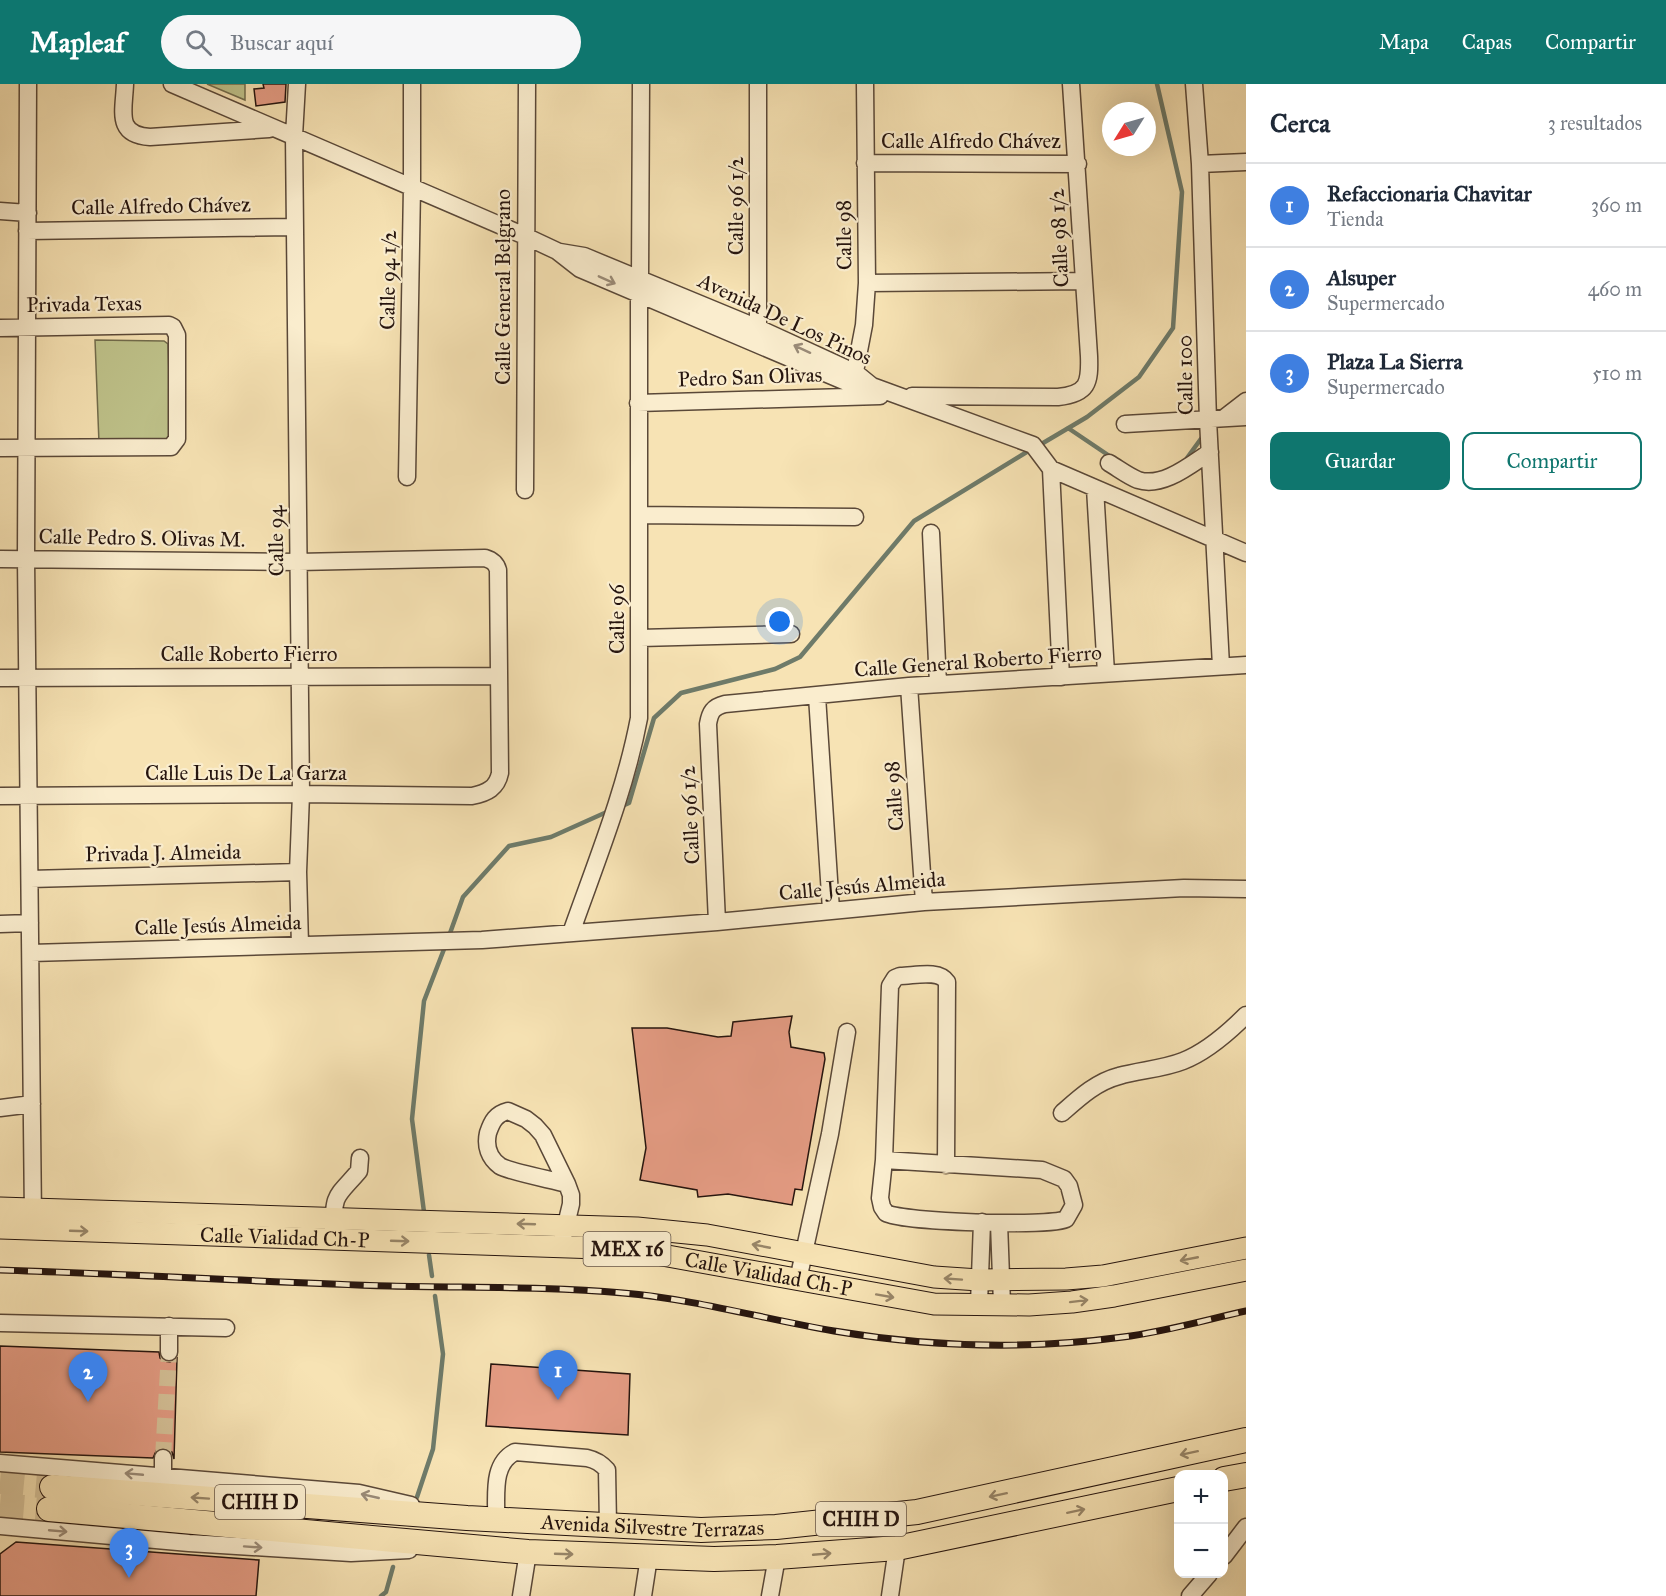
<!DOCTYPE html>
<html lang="es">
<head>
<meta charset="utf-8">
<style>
	:root { --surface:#fff; --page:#f6f6f7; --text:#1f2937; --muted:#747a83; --line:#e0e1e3; --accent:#0f766e }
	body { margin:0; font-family:"IM FELL Great Primer",serif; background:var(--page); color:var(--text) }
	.controls { position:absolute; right:18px; bottom:18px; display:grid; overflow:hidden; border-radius:12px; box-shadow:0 6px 24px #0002 }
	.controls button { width:54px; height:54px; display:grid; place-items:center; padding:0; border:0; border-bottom:2px solid var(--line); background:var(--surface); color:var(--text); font:30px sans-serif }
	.compass { position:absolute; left:1102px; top:18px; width:54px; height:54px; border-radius:50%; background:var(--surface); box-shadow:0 6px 24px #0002; rotate:233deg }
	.you { position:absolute; left:780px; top:538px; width:21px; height:21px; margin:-15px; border:4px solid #fff; border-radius:50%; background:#1a73e8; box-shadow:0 0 0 9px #1a73e833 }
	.badge { display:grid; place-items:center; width:39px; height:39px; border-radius:50%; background:var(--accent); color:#fff; font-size:20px; font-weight:700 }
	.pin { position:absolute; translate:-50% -50px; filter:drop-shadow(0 2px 3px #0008) }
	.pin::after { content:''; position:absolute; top:32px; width:21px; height:18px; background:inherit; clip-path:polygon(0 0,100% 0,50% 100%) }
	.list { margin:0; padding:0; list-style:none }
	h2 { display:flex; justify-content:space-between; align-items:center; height:78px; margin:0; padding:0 24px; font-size:26px }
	h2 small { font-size:20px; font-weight:400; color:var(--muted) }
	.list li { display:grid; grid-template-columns:39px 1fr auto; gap:18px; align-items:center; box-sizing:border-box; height:84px; padding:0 24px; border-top:2px solid var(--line) }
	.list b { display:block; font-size:22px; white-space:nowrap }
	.list p { margin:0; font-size:20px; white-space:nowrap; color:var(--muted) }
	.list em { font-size:20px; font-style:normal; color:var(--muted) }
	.actions { display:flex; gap:12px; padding:18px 24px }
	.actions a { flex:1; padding:14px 0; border:2px solid var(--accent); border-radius:12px; text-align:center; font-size:21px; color:var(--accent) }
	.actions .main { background:var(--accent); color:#fff }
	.icon { flex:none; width:33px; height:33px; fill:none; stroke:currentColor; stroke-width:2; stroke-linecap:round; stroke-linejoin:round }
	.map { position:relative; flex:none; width:1246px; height:1512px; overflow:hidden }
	header { display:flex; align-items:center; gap:36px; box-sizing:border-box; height:84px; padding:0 30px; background:var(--accent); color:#fff }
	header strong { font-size:28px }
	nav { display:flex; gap:33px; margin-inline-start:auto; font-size:21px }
	.search { width:420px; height:54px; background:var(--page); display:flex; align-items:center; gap:15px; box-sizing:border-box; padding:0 21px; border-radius:33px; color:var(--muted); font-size:22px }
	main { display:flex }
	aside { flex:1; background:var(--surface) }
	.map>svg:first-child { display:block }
	.green { fill:#bfc38b; stroke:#726c4c; stroke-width:1.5 }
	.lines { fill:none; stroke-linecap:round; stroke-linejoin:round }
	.stream { stroke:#6e7b6a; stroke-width:4.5 }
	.building { fill:#e59c84; stroke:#25140e; stroke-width:1.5 }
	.minor-tunnel { stroke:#d8c49b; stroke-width:16; stroke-dasharray:16 8; stroke-linecap:butt }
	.highway-tunnel { stroke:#d8c49b; stroke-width:24; stroke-dasharray:24 12; stroke-linecap:butt }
	.minor-casing { stroke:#5a4838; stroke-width:19 }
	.major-casing { stroke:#25140e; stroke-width:23 }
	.highway-casing { stroke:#25140e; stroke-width:26 }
	.minor { stroke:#faedce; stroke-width:16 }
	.major { stroke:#f7e3b4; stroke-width:21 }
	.highway { stroke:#f7e3b4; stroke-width:24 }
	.rail-casing { stroke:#25140e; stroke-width:7 }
	.rail { stroke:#faedce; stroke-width:4.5; stroke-dasharray:14; stroke-linecap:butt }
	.oneway { stroke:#9a8b78 }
	.oneway2 { stroke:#988669 }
	.labels { text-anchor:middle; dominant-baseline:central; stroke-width:4.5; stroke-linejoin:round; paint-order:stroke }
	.shield { fill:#faedce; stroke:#655548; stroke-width:1.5 }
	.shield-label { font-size:20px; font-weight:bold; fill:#25140e }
	.street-label { font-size:21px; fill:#25140e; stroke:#faedce }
</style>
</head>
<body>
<header>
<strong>Mapleaf</strong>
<div class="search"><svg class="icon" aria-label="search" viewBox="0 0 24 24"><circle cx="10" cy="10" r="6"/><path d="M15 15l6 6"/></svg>Buscar aquí</div>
<nav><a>Mapa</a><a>Capas</a><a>Compartir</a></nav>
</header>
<main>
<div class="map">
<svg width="1246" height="1512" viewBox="0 0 1246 1512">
	<rect width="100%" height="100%" fill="#f7e3b4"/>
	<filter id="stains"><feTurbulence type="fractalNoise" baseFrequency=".00333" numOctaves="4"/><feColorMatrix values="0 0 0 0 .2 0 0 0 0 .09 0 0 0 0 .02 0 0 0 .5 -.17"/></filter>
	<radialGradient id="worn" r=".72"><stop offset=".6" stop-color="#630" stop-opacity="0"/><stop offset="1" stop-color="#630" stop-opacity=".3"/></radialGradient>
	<path class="green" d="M 207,0 L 245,0 L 245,16 Z
		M 95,256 L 164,257 L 168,260 L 171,357 L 99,359 Z"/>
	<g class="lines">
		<path class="stream" d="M 1068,344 L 1111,373
			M 1038,362 L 1087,333 L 1139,293 L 1173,244 L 1182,108 L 1157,0
			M 1187,374 L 1203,352
			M 620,723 L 629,719 L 654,634 L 681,609 L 775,585 L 800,573 L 914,437 L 1030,366
			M 449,852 L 463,813 L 509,762 L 551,753 L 609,727
			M 424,1128 L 412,1035 L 424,917 L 446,860
			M 429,1171 L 432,1192
			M 417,1413 L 433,1365 L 443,1270 L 435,1212
			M 381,1512 L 386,1508 L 393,1483"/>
	</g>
	<path class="building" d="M 263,0 L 286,0 L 285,18 L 256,22 L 254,5 L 264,4 Z
		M 792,932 L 789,948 L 791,963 L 824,969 L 825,975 L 802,1106 L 795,1105 L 792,1121 L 728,1110 L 698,1113 L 697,1106 L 640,1096 L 646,1064 L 632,944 L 667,944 L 718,953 L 731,952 L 733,938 Z
		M 0,1262 L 159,1268 L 160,1274 L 164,1277 L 170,1278 L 177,1274 L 174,1375 L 172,1368 L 164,1364 L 157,1365 L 153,1374 L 0,1368 Z
		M 491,1280 L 630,1290 L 628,1351 L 486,1342 Z
		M 16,1458 L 259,1476 L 256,1512 L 0,1512 L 0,1470 Z"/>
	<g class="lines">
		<path class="minor-tunnel" d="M 163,1374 L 169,1268"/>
		<path class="highway-tunnel" d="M 0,1398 L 52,1403
			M 0,1421 L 49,1425"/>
		<defs>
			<path id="minor" d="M 28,0 L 26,475 L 33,1135
				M 125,0 C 124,27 115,51 150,53 L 269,45
				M 172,0 L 525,152 L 557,167 L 580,185 L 853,301 L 872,302
				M 297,0 L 294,52 L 301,710 L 298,788 L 300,861
				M 758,0 L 758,244
				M 1194,0 L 1200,80 L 1208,336 L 1221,582
				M 865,79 L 1078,80
				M 1200,80 L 1246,78
				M 0,127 L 28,129
				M 27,147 L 295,143
				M 560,168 L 584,172 L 758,244 L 856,289 L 872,302 L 1033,361 L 1051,385 L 1246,469
				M 640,195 L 641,0
				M 867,199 L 1084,197
				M 0,244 L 169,241 L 173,243 L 177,251 L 177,355 L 171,363 L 0,364
				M 853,298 L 864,241 L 867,199 L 865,0
				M 912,312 L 1058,313 C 1088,310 1090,299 1089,272 L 1071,0
				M 638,319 L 880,312
				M 1224,334 L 1246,317
				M 1125,340 L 1246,333
				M 1109,379 C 1119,385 1128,392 1138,396 C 1163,404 1190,381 1210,368
				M 1051,385 L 1061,593
				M 407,393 L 412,103 L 412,0
				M 1095,404 L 1106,589
				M 525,406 L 527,0
				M 639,431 L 855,433
				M 931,449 L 938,600
				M 0,475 L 298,478 L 485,474 C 492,476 496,479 498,486 L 500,689 C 497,704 487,709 472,712 L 301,710 L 0,712
				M 640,554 L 791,550
				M 0,594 L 498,592
				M 909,602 L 924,818
				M 817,612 L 831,826
				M 30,795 L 298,788
				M 717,838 L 708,640 C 710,628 713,623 725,620 L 909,602 L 1246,581
				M 0,840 L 30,839
				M 571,849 C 596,778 625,708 639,634 L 639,211
				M 31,869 L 482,856 L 717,838 L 924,818 L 1184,804 L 1246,805
				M 0,1024 L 32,1020
				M 1062,1029 C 1079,1014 1096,998 1119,992 C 1140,986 1163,985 1183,977 C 1206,968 1229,948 1246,931
				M 884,1076 L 1042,1086 L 1064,1095 L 1069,1102 L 1074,1121 L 1066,1135 C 1048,1143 903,1138 886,1129 L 882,1123 L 880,1114 L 884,1076 L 890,902 L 895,894 L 900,892 C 914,892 939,885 947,898 L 946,1081
				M 999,1139 L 1002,1220
				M 333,1145 C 334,1108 336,1114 359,1087 L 360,1074
				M 563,1153 L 571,1120 L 571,1111 L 567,1100 L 543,1051 L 535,1042 L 526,1035 L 508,1027 C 496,1030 492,1037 488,1049 C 485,1062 489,1074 500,1082 C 510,1088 553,1096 567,1100
				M 798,1196 L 830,1050 L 847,948
				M 979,1220 L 982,1138
				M 0,1239 L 226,1244
				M 169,1242 L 169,1268
				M 0,1379 L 359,1409 L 411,1421
				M 163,1392 L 163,1374
				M 496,1435 C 497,1412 491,1380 515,1368 L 587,1374 C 596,1376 601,1379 607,1386 L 608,1441
				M 0,1442 L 189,1459 L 351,1469 L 409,1466
				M 1224,1472 L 1246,1443
				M 521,1512 L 528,1468
				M 643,1512 L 649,1473
				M 770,1512 L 777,1473
				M 890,1512 L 897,1464
				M 1190,1512 L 1209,1490"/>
			<g id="major">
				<path d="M 0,1124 L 637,1144 L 707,1151 L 934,1193 L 979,1196 L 1066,1195 L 1103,1192 L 1246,1164"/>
				<path id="s1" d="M 0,1144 L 629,1165 L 934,1220 L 1029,1221 L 1072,1218 L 1114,1212 L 1246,1186"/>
			</g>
			<g id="highway">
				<path d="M 1224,1395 L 1246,1391"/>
				<path id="s2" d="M 52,1403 L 467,1434 L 701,1446 L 776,1443 L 917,1428 L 1246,1356"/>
				<path d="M 49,1425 L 528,1468 L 714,1475 L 777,1473 L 897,1464 L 1178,1405"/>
			</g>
		</defs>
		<use href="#minor" class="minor-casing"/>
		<use href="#major" class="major-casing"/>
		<use href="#highway" class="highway-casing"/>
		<use href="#minor" class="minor"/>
		<use href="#major" class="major"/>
		<use href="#highway" class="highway"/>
		<defs>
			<path id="rail" d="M 0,1186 C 130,1190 260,1198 390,1202 C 468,1204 545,1202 623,1209 C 694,1215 764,1235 834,1247 C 930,1263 1027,1266 1123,1253 C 1164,1248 1205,1236 1246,1227"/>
		</defs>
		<use href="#rail" class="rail-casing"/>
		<use href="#rail" class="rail"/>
	</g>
	<defs><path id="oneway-shaft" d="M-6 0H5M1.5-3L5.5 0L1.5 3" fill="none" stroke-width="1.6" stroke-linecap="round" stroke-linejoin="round" transform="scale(1.5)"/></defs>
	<g class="oneway">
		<use href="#oneway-shaft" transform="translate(607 196) rotate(24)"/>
		<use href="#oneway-shaft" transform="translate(802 265) rotate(-155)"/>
		<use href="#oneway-shaft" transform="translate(134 1390) rotate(-175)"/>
		<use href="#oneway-shaft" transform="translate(370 1412) rotate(-167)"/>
		<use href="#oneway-shaft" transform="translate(58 1447) rotate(5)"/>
		<use href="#oneway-shaft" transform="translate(253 1463) rotate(4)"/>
	</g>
	<g class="oneway2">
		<use href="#oneway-shaft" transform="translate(526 1140) rotate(-178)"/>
		<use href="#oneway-shaft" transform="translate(79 1147) rotate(2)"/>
		<use href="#oneway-shaft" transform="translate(400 1157) rotate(2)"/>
		<use href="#oneway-shaft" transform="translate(761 1162) rotate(-169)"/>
		<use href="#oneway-shaft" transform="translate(1189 1175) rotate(169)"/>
		<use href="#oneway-shaft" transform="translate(953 1195) rotate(-176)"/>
		<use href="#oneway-shaft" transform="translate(885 1212) rotate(10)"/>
		<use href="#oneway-shaft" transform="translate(1079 1217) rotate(-7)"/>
		<use href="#oneway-shaft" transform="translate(1189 1369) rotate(168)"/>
		<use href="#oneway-shaft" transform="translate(998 1411) rotate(168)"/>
		<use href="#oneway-shaft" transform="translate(200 1414) rotate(-176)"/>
		<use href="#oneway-shaft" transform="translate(1076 1427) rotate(-12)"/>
		<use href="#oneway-shaft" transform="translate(564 1470) rotate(2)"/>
		<use href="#oneway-shaft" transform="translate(822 1470) rotate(-5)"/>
	</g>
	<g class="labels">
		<g class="shield">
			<rect x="583.5" y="1148" width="87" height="34" rx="4.5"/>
			<rect x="215" y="1401" width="90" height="34" rx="4.5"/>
			<rect x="816" y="1418" width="90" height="34" rx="4.5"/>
		</g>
		<g class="shield-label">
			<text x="627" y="1165">MEX 16</text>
			<text x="260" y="1418">CHIH D</text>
			<text x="861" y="1435">CHIH D</text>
		</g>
		<g class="street-label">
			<text x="971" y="57">Calle Alfredo Chávez</text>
			<text transform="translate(161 122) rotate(-1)">Calle Alfredo Chávez</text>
			<text transform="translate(736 122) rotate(-90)">Calle 96 1/2</text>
			<text transform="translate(844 151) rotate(-91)">Calle 98</text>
			<text transform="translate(1059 154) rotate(-93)">Calle 98 1/2</text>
			<text transform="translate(388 196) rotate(-89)">Calle 94 1/2</text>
			<text transform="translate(503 203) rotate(-90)">Calle General Belgrano</text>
			<text transform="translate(84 220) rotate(-1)">Privada Texas</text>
			<text transform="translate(785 235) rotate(25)">Avenida De Los Pinos</text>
			<text transform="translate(1185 291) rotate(-91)">Calle 100</text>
			<text transform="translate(750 293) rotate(-2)">Pedro San Olivas</text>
			<text transform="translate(142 454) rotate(1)">Calle Pedro S. Olivas M.</text>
			<text transform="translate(276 457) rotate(-91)">Calle 94</text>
			<text transform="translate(617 535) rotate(-90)">Calle 96</text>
			<text x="249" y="570">Calle Roberto Fierro</text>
			<text transform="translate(978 577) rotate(-4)">Calle General Roberto Fierro</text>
			<text x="246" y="689">Calle Luis De La Garza</text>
			<text transform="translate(894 712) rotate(-94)">Calle 98</text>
			<text transform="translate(690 731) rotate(-93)">Calle 96 1/2</text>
			<text transform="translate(163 769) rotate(-1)">Privada J. Almeida</text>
			<text transform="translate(862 802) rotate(-5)">Calle Jesús Almeida</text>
			<text transform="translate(218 841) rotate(-2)">Calle Jesús Almeida</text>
			<text stroke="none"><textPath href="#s1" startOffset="285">Calle Vialidad Ch-P</textPath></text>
			<text stroke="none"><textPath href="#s1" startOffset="771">Calle Vialidad Ch-P</textPath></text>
			<text stroke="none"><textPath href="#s2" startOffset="602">Avenida Silvestre Terrazas</textPath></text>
		</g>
	</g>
	<rect width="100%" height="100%" filter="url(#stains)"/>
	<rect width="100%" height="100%" fill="url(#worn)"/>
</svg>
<div class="controls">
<button>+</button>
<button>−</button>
</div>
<svg class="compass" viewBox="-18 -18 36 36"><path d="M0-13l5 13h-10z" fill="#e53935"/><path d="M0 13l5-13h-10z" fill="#747a83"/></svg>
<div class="you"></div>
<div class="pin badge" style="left:558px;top:1316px;background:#3f7fe0">1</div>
<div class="pin badge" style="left:88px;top:1318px;background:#3f7fe0">2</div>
<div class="pin badge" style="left:129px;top:1494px;background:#3f7fe0">3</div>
</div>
<aside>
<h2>Cerca<small>3 resultados</small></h2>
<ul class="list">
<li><span class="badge" style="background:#3f7fe0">1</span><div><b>Refaccionaria Chavitar</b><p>Tienda</p></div><em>360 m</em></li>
<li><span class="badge" style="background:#3f7fe0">2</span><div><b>Alsuper</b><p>Supermercado</p></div><em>460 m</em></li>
<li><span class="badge" style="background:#3f7fe0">3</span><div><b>Plaza La Sierra</b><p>Supermercado</p></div><em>510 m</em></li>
</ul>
<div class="actions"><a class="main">Guardar</a><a>Compartir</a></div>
</aside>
</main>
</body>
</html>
